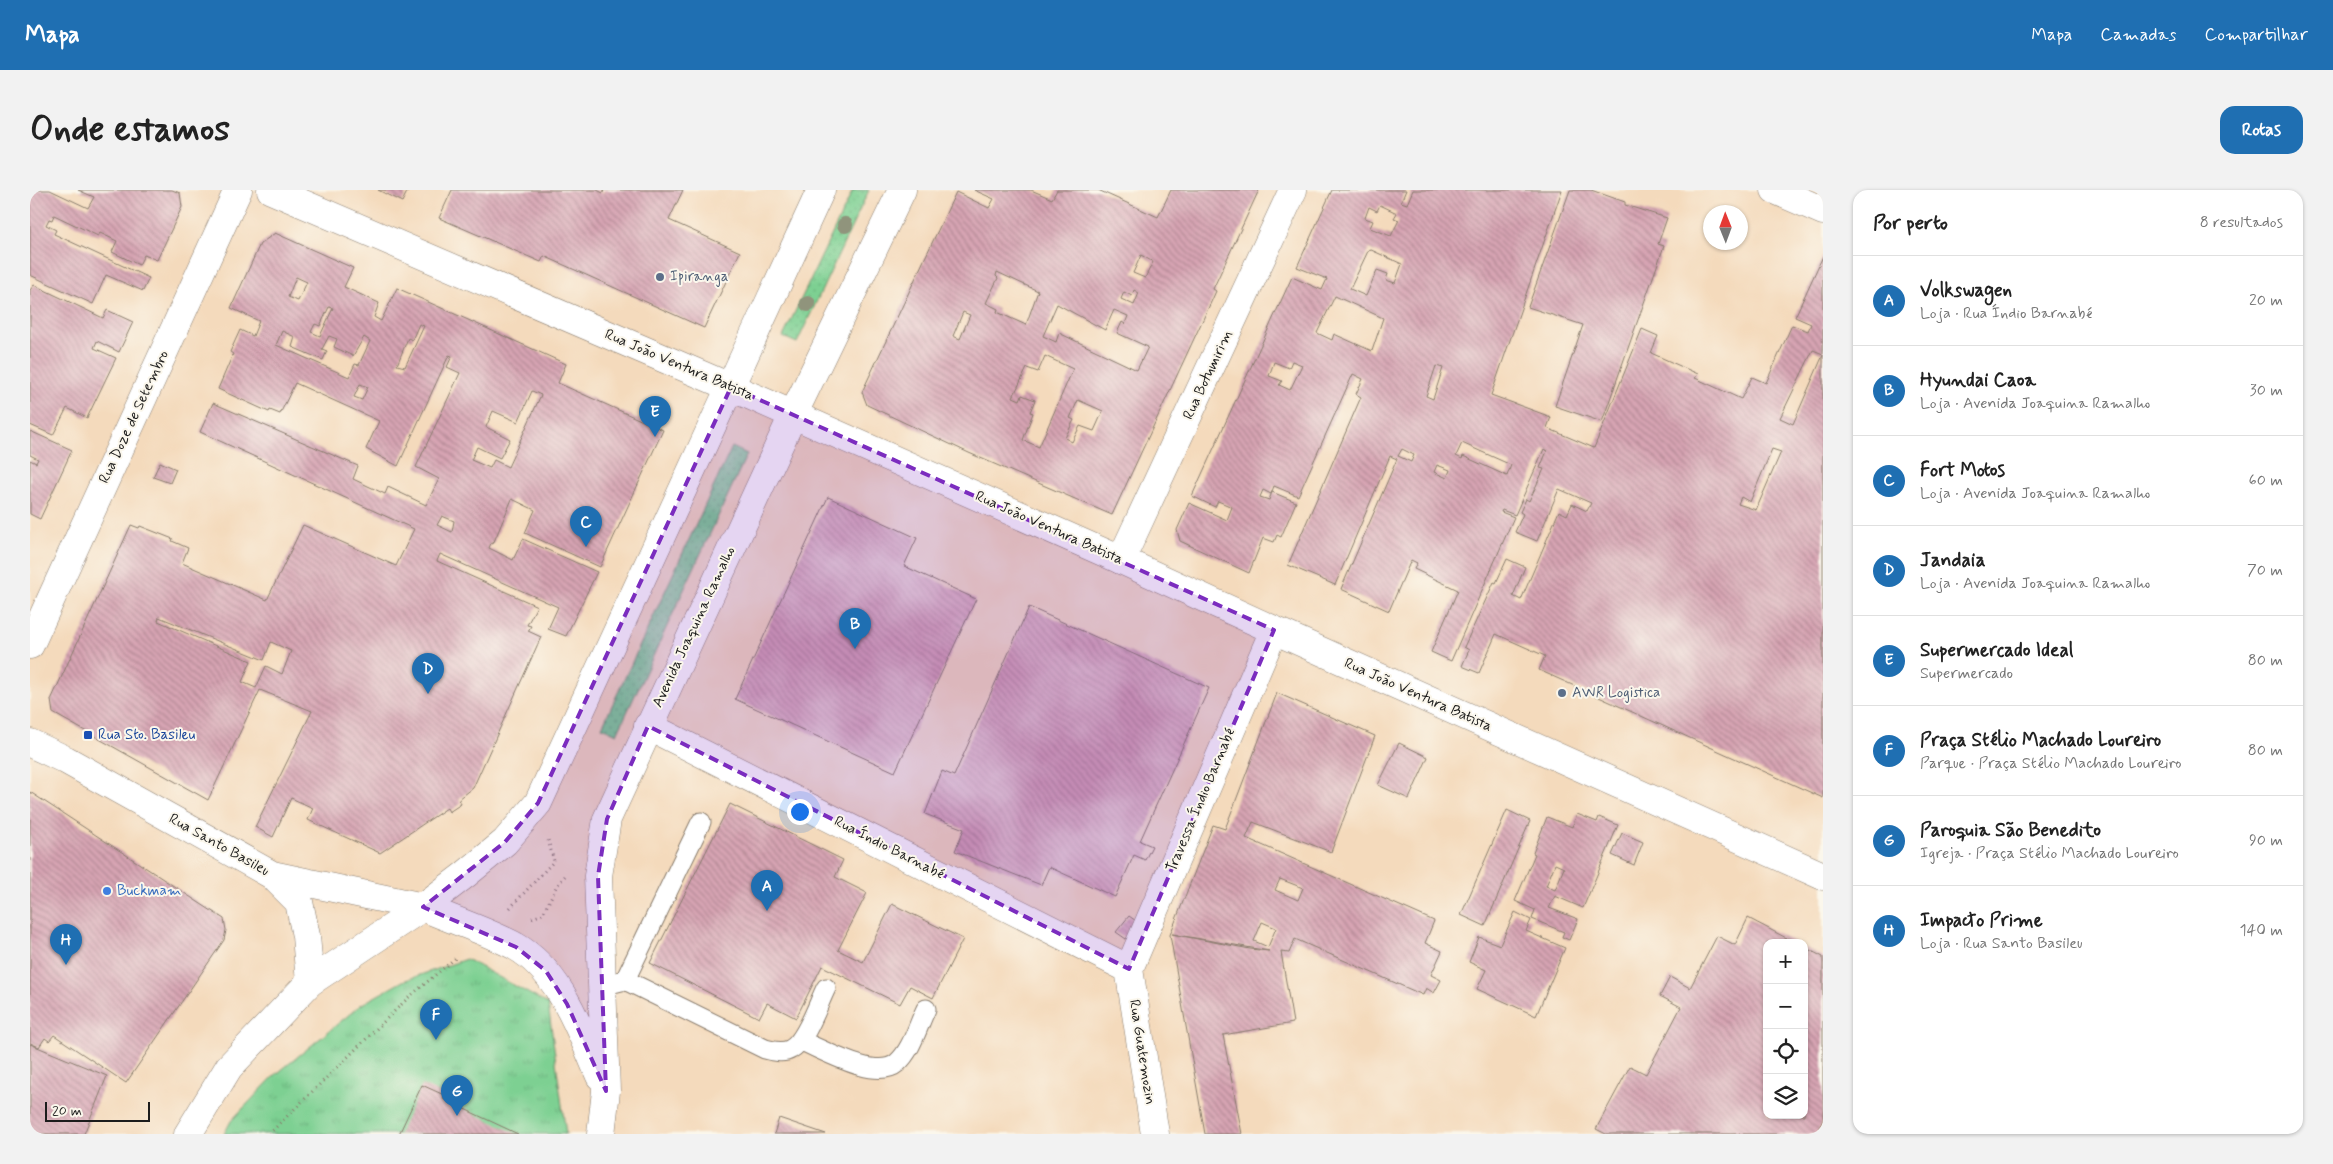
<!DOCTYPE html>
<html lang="pt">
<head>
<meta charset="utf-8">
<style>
	:root { --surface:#fff; --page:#f2f2f2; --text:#222; --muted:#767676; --line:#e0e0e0; --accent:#1f6fb2 }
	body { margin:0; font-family:Mynerve,sans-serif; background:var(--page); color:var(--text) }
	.controls { position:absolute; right:15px; bottom:15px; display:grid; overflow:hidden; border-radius:10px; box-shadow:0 1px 4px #0004 }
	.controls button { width:45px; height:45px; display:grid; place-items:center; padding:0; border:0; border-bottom:1px solid var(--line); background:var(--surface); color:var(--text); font:25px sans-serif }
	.compass { position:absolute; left:1673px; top:15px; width:45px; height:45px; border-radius:50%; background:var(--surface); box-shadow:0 1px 4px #0004; rotate:359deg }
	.scale { position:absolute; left:15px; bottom:12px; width:105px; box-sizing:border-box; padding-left:5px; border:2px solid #1c1c1c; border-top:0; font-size:14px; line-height:18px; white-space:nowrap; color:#1c1c1c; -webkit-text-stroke:4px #fbf7ec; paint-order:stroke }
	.you { position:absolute; left:769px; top:621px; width:18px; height:18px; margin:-12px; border:4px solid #fff; border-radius:50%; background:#1a73e8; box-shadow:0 0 0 8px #1a73e833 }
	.badge { display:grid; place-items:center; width:32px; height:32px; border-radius:50%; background:var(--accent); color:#fff; font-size:16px; font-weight:700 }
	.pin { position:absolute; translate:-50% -41px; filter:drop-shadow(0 1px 2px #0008) }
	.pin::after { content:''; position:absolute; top:26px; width:18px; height:15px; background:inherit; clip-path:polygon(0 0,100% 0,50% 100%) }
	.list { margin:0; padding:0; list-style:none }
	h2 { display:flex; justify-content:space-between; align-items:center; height:65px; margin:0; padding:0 20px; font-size:21px }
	h2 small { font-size:16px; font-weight:400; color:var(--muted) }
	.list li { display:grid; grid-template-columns:32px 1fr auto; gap:15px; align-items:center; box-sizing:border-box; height:90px; padding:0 20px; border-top:1px solid var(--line) }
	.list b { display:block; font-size:19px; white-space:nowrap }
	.list p { margin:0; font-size:16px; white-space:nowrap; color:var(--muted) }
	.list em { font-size:16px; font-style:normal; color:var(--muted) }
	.icon { flex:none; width:28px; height:28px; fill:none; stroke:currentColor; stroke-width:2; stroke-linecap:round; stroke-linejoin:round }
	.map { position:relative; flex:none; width:1793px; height:944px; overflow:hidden; border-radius:15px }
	header { display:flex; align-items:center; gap:30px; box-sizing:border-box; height:70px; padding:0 25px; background:var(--accent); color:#fff }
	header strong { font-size:24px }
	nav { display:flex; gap:28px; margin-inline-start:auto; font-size:18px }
	.intro { display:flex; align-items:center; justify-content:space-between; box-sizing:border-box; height:120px; padding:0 30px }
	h1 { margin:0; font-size:35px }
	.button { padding:12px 22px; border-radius:15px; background:var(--accent); color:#fff; font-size:18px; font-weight:700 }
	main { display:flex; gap:30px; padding:0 30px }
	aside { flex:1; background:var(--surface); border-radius:15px; box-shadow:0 1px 4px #0004 }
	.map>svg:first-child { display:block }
	.grass { fill:url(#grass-dots); stroke:#4c7657 }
	.park { fill:url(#park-tufts); stroke:#4c7657 }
	.building { fill:url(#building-back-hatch); fill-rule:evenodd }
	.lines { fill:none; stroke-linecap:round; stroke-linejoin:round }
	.lane-casing { stroke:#887b6c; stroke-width:21 }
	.street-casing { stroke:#887b6c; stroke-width:29 }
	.secondary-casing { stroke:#887b6c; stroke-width:29 }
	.path { stroke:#887b6c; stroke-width:3; stroke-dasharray:1 4; stroke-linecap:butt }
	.lane { stroke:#fff; stroke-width:19 }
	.street { stroke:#fff; stroke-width:28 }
	.secondary { stroke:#fff; stroke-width:28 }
	.tree { fill:#90947b }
	.marked { fill:#7b2cbf; fill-opacity:0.2; stroke:#7b2cbf; stroke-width:4; stroke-dasharray:10 6; stroke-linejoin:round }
	.service-dot { fill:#5c6f8a; stroke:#fbf7ec; stroke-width:2 }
	.transit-dot { fill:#1a4fb4; stroke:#fbf7ec; stroke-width:2 }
	.shop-dot { fill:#3f7fe0; stroke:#fbf7ec; stroke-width:2 }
	.labels { text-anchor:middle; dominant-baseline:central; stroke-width:4; stroke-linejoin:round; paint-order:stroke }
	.service-label { font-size:15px; fill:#4e5e75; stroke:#fbf7ec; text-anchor:start }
	.street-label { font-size:15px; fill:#1c1c1c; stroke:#fbf7ec }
	.transit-label { font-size:15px; fill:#164399; stroke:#fbf7ec; text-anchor:start }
	.shop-label { font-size:15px; fill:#366cbe; stroke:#fbf7ec; text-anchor:start }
</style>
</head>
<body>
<header>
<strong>Mapa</strong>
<nav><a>Mapa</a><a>Camadas</a><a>Compartilhar</a></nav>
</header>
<div class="intro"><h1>Onde estamos</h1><a class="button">Rotas</a></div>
<main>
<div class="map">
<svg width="1793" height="944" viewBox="0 0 1793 944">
	<defs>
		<pattern id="grass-dots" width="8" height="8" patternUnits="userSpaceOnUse" patternTransform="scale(1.25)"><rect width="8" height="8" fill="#7dd092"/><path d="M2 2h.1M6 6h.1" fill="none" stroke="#6bb27d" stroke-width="1.8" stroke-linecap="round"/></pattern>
		<pattern id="park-tufts" width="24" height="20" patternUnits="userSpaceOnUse" patternTransform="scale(1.25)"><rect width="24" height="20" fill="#7dd092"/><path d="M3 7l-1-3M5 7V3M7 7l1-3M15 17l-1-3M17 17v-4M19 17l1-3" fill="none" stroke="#6bb27d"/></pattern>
		<pattern id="building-back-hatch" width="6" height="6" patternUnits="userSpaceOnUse" patternTransform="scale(1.25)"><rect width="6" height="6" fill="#d7a4b3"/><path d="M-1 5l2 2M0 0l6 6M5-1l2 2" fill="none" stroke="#ae8591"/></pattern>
	</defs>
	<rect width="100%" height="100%" fill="#fbf7ec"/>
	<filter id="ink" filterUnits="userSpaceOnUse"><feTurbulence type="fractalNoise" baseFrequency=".02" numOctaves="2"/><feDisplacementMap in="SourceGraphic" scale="10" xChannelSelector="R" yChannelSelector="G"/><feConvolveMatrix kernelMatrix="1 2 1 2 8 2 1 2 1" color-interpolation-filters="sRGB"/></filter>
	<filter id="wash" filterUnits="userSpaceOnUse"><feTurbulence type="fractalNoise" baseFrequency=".0096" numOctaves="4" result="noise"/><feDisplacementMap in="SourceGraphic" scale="20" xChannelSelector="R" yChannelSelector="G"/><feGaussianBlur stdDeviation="1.12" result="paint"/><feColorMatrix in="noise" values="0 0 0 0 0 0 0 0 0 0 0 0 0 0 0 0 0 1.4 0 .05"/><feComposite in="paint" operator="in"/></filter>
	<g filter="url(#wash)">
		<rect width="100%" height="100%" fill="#f4dabc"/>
		<path class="grass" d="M 823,0 L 839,0 L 767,153 L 753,147 Z
			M 702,257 L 717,264 L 587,544 L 572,537 Z"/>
		<path class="park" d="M 436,769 L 518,814 L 536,944 L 194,944 L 201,931 L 244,886 L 332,814 L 373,791 Z"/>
		<g id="blocks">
			<path class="building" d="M 0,0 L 20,0 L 58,18 L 64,7 L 48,0 L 142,0 L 150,3 L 152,17 L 127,70 L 114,65 L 109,75 L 82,62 L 87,51 L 70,43 L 68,46 L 24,25 L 22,30 L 19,29 L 16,35 L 26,40 L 24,44 L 119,88 L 113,101 L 76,85 L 63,114 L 0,85 Z
				M 348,0 L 378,0 L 372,12 Z
				M 422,0 L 567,0 L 573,3 L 574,0 L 653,0 L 639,30 L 710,62 L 674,138 L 514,66 L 511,72 L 409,28 Z
				M 944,0 L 1001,0 L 1022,9 L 1027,0 L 1068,0 L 1128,27 L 1141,0 L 1229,0 L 1183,99 L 1186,101 L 1182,110 L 1082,325 L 939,263 L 837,215 L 832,202 L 926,2 L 959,18 L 964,9 ZM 1111,65 L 1123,72 L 1115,88 L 1103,83 ZM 967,82 L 1008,101 L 996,135 L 967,122 L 968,119 L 956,113 L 968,88 L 966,86 ZM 1104,100 L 1109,103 L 1104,115 L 1091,109 L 1094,102 L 1102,106 ZM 1027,114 L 1075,140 L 1084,120 L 1098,126 L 1095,134 L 1092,132 L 1087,143 L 1118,157 L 1107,180 L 1029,143 L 1026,152 L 1013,146 ZM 933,122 L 940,125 L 930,149 L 923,146 ZM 1015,166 L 1043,179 L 1009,257 L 993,250 L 1003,223 L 1000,222 L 1005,210 L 992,205 L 990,210 L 983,207 L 997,178 L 1008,182 ZM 1048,210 L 1073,221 L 1064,241 L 1050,236 L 1042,252 L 1035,248 L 1044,230 L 1040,228 Z
				M 1302,0 L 1376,0 L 1371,12 L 1377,14 L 1383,0 L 1532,0 L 1461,205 L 1521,227 L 1517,238 L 1564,258 L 1612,139 L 1628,146 L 1621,163 L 1668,184 L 1665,188 L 1711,209 L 1722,187 L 1736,193 L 1762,135 L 1778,141 L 1781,134 L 1765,127 L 1793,66 L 1793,164 L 1783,160 L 1750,228 L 1763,234 L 1793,165 L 1793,608 L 1509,480 L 1515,466 L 1466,444 L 1449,483 L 1432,476 L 1439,460 L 1434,457 L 1464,392 L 1466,393 L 1477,369 L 1495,377 L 1483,406 L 1491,410 L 1529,321 L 1537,325 L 1542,314 L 1557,321 L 1561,313 L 1529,299 L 1507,351 L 1485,342 L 1493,324 L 1490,322 L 1496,309 L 1499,311 L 1514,279 L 1510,278 L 1517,261 L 1514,259 L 1485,325 L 1472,320 L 1471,322 L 1484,327 L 1421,471 L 1401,462 L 1428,400 L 1384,379 L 1387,373 L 1381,370 L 1359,421 L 1311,399 L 1367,269 L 1360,266 L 1305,395 L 1258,375 L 1331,207 L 1326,204 L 1333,189 L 1323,184 L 1268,306 L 1244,296 L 1241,304 L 1233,300 L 1230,307 L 1239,310 L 1242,302 L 1266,312 L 1251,347 L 1247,345 L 1244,352 L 1233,348 L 1219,383 L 1150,351 L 1147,340 L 1159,313 L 1197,330 L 1202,317 L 1188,311 L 1185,317 L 1162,306 L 1262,87 L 1292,100 L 1297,89 L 1267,77 ZM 1350,15 L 1367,23 L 1364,28 L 1369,30 L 1361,46 L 1340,38 L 1343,31 L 1335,28 L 1339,17 L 1347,21 ZM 1339,59 L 1372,74 L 1365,93 L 1356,90 L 1358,84 L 1347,80 L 1336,106 L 1320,99 ZM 1305,106 L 1353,128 L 1342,161 L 1304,144 L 1302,150 L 1287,143 ZM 1262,171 L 1272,175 L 1260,200 L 1249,195 L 1252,191 L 1239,186 L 1244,172 L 1259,178 ZM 1406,176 L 1413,178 L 1403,209 L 1396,206 ZM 1432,253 L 1481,275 L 1477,286 L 1433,266 L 1432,269 L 1426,266 ZM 1372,259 L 1384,265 L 1381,272 L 1368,266 ZM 1742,259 L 1751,262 L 1726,320 L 1708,314 L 1711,307 L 1720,312 ZM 1407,275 L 1420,280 L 1417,288 L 1404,282 Z
				M 1540,0 L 1561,0 L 1595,12 L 1595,15 L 1637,28 L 1628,54 L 1634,56 L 1572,232 L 1525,216 L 1553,135 L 1498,117 Z
				M 245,43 L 323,78 L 314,97 L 349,113 L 344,127 L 351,131 L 367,98 L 536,174 L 528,193 L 633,240 L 570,377 L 495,343 L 505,320 L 482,309 L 463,354 L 461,353 L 459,358 L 483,370 L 493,349 L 567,382 L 536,446 L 518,439 L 528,417 L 410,364 L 407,371 L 507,416 L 497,435 L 501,436 L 498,441 L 511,447 L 443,598 L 429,609 L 431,614 L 419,622 L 417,618 L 350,663 L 278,630 L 283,618 L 261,608 L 243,647 L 225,637 L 282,521 L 230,500 L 178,610 L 23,523 L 21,510 L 101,335 L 109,338 L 110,336 L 143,349 L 142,351 L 158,358 L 152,373 L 237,410 L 273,335 L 366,376 L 384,339 L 170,242 L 183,213 L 328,276 L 323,289 L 355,304 L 358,297 L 396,315 L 409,289 L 386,277 L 430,183 L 417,177 L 422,166 L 419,165 L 368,276 L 336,259 L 349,231 L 265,193 L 250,224 L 240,220 L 239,222 L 188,199 L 203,164 L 200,162 L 210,140 L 223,146 L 229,131 L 201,118 L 230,54 ZM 266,87 L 277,92 L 268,111 L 258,107 ZM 299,117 L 303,118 L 290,146 L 281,142 L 285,134 L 290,136 ZM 389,134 L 394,136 L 375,177 L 367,175 L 378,148 L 382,150 ZM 252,141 L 265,147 L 262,157 L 293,170 L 297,161 L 292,159 L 299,146 L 307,149 L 304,157 L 323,166 L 334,147 L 340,151 L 329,175 L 325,174 L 319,187 L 246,155 ZM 330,194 L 338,197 L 332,210 L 324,207 ZM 502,201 L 511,205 L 478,277 L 464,270 L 460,278 L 441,270 L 447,257 L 470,268 L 480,249 L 456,237 L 463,221 L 488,232 ZM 412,326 L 424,331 L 422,342 L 407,335 ZM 129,427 L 234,470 L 241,452 L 261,461 L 252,484 L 236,476 L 226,498 L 212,492 L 221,471 L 128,431 Z
				M 4,95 L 73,128 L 77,120 L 103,132 L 89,162 L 67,151 L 64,158 L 86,168 L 57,228 L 37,218 L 23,245 L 0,235 L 0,100 Z
				M 0,241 L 42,260 L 10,329 L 0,324 L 0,270 L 6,273 L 8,269 L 0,265 Z
				M 130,272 L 146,279 L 140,293 L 123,287 Z
				M 798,307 L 887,348 L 874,376 L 946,409 L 865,582 L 705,509 Z
				M 999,417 L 1179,498 L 1110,651 L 1122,656 L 1115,670 L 1104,665 L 1085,707 L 1019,677 L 1011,695 L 925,661 L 934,639 L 895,624 L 912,581 L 924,586 Z
				M 1247,503 L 1345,546 L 1301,662 L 1223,632 L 1216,648 L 1404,731 L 1395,753 L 1412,761 L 1401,785 L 1411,790 L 1404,803 L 1396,798 L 1393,805 L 1265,749 L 1259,763 L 1251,762 L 1263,833 L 1193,845 L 1212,944 L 1175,944 L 1140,745 L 1183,635 L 1195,639 ZM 1250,689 L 1273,698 L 1268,710 L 1245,700 ZM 1232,732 L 1246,738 L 1238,757 L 1224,751 ZM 1142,744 L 1239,761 L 1220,759 Z
				M 1369,553 L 1398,567 L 1379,609 L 1348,595 Z
				M 0,602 L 194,729 L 196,740 L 194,750 L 96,893 L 24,845 L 19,851 L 15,848 L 9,857 L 0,853 Z
				M 700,614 L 813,670 L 805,687 L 837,703 L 808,760 L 833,772 L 862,714 L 933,749 L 903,808 L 880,796 L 870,814 L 792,776 L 766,828 L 737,813 L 729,828 L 620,773 Z
				M 1477,620 L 1500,631 L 1455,736 L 1431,725 Z
				M 1547,624 L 1567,632 L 1569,627 L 1588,635 L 1553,718 L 1525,706 L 1519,718 L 1548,729 L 1539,750 L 1532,747 L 1534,742 L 1502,729 L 1505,720 L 1485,711 L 1505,664 L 1503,663 L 1517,627 L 1542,637 ZM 1525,674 L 1534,678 L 1525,700 L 1516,696 Z
				M 1592,643 L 1613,652 L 1604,675 L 1582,665 Z
				M 1485,722 L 1501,730 L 1496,741 L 1535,758 L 1506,826 L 1447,799 L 1456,780 L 1439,772 L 1449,747 L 1470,755 Z
				M 1099,726 L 1109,733 L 1096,749 L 1086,742 Z
				M 1718,728 L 1766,753 L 1737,753 L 1737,925 L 1774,925 L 1774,757 L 1793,767 L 1793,930 L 1786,944 L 1576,944 L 1566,939 L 1600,876 L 1616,884 L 1651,817 L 1630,806 L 1640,787 L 1660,798 L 1687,746 L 1705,755 Z
				M 0,854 L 77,886 L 54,944 L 0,944 Z
				M 392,895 L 414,905 L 413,909 L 488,944 L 369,944 Z
				M 749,928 L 796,944 L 744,944 Z"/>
		</g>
	</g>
	<g filter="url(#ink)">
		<use href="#blocks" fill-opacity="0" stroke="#887b6c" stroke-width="1"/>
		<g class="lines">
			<defs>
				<path id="lane" d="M 595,790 L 735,859 C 744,861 753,864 761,859 C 776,851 788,814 796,798
					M 583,793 L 595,790 L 671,632
					M 771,851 C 794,860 846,891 867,873 C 882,860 888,835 896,819"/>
				<path id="street" d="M 1091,370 L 1263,0
					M 618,536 L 1099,779
					M 0,553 L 36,570 L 242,685 L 393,717
					M 242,685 L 269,712 L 276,746 L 280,792
					M 1099,779 L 1244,440
					M 1099,779 L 1125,944"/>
				<path id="secondary" d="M 241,0 L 721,206 L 1091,370 L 1244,440 L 1793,686
					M 1745,0 L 1793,21
					M 0,455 L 208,0
					M 393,717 C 422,730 457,741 485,756 C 531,782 550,841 570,886
					M 158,944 L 199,877 L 280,792 L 393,717 L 436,684 L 475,652 L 508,613 L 791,0
					M 571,944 L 576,901 L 568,686 L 577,629 L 763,225 L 872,0"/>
			</defs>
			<use href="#lane" class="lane-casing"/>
			<use href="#street" class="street-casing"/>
			<use href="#secondary" class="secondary-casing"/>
			<path class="path" d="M 480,718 L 524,671 L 518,650
				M 502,728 L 513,724 L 526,697 L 535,686
				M 239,944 L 378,808 L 428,766"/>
			<use href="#lane" class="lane"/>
			<use href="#street" class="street"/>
			<use href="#secondary" class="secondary"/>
		</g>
		<g class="tree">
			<circle cx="815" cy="35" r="8"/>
			<circle cx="778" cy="114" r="8"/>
		</g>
	</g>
	<path class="marked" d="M 701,197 L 1244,440 L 1099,779 L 618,536 L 577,629 L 568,686 L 576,901 L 537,814 L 516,781 L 486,757 L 393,717 L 475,652 L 508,613 Z"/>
	<g class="service-dot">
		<circle cx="630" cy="87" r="5"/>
		<circle cx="1532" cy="503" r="5"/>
	</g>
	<rect class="transit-dot" x="53" y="540" width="10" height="10" rx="2.5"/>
	<circle class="shop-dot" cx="77" cy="701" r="5"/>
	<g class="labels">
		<g class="service-label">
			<text x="640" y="87">Ipiranga</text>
			<text x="1542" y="503">AWR Logistica</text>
		</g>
		<g class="street-label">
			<text transform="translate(649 175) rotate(23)">Rua João Ventura Batista</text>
			<text transform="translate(1178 185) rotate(-65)">Rua Botumirim</text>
			<text transform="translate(104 227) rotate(-65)">Rua Doze de Setembro</text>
			<text transform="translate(1019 338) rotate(24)">Rua João Ventura Batista</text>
			<text transform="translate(664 437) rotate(-65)">Avenida Joaquina Ramalho</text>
			<text transform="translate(1388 505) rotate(24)">Rua João Ventura Batista</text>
			<text transform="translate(1171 610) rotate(-67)">Travessa Índio Barnabé</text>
			<text transform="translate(189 655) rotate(29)">Rua Santo Basileu</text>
			<text transform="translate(859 658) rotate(27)">Rua Índio Barnabé</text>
			<text transform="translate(1112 862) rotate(81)">Rua Guatemozin</text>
		</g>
		<g class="transit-label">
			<text x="68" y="545">Rua Sto. Basileu</text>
		</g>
		<g class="shop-label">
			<text x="87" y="701">Buckmam</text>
		</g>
	</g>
</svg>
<div class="controls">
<button>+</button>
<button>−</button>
<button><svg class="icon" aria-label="locate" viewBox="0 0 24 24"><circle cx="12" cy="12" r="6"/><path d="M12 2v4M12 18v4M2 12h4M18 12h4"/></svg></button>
<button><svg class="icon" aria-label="layers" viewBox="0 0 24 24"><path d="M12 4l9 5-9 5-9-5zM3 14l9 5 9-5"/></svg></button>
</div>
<svg class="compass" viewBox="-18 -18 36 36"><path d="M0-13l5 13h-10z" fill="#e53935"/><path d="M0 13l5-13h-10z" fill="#767676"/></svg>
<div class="scale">20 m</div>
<div class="you"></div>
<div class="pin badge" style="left:737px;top:721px">A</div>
<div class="pin badge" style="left:825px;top:459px">B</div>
<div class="pin badge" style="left:556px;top:357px">C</div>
<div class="pin badge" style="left:398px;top:504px">D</div>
<div class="pin badge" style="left:625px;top:247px">E</div>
<div class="pin badge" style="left:406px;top:850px">F</div>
<div class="pin badge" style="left:427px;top:926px">G</div>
<div class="pin badge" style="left:36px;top:775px">H</div>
</div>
<aside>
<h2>Por perto<small>8 resultados</small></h2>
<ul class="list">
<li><span class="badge">A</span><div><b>Volkswagen</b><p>Loja · Rua Índio Barnabé</p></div><em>20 m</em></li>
<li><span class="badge">B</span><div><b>Hyundai Caoa</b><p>Loja · Avenida Joaquina Ramalho</p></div><em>30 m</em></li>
<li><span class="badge">C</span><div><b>Fort Motos</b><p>Loja · Avenida Joaquina Ramalho</p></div><em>60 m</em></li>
<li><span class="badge">D</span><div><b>Jandaia</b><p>Loja · Avenida Joaquina Ramalho</p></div><em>70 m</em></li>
<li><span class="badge">E</span><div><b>Supermercado Ideal</b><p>Supermercado</p></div><em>80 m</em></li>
<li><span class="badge">F</span><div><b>Praça Stélio Machado Loureiro</b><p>Parque · Praça Stélio Machado Loureiro</p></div><em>80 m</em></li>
<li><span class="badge">G</span><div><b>Paroquia São Benedito</b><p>Igreja · Praça Stélio Machado Loureiro</p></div><em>90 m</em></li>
<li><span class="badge">H</span><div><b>Impacto Prime</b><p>Loja · Rua Santo Basileu</p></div><em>140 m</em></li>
</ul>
</aside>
</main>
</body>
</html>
